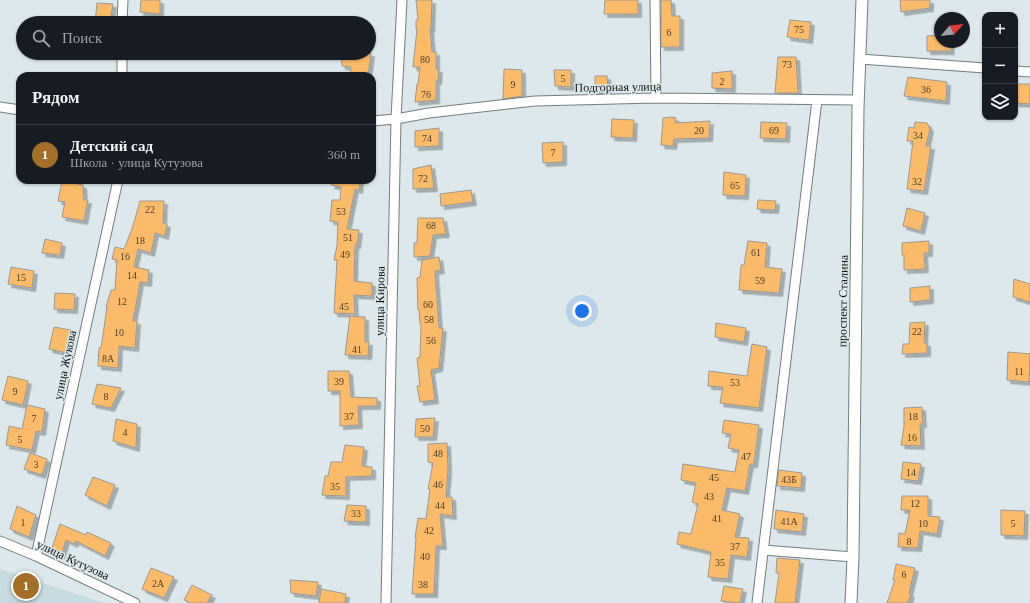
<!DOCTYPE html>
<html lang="ru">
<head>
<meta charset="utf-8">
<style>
	:root { --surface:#171b24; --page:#20242c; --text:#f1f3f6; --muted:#9ea1a6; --line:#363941; --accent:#a36f27 }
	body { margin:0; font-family:"Times New Roman",serif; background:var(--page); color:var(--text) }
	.controls { position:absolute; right:12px; top:12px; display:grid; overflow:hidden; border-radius:8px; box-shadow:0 1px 3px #0004 }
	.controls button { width:36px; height:36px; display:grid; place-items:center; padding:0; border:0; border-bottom:1px solid var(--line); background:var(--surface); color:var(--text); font:20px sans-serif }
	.compass { position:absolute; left:934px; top:12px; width:36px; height:36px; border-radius:50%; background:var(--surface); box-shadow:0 1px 3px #0004; rotate:62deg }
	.you { position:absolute; left:582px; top:311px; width:14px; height:14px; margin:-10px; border:3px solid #fff; border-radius:50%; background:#1a73e8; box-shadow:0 0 0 6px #1a73e833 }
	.badge { display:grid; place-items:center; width:26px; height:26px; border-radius:50%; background:var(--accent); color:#fff; font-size:13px; font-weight:700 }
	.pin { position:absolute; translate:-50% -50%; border:2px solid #fff; box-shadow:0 1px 4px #0006 }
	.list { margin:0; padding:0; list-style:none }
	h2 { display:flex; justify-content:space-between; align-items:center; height:52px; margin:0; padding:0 16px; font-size:17px }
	h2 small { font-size:13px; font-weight:400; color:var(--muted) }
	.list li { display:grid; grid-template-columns:26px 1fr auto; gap:12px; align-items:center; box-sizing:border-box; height:60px; padding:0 16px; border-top:1px solid var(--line) }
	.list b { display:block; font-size:15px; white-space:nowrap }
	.list p { margin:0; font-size:13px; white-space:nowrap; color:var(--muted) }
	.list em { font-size:13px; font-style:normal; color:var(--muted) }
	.icon { flex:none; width:22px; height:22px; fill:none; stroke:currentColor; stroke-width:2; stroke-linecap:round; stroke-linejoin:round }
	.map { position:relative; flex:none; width:1030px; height:603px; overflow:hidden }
	.search { position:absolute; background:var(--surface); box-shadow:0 1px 3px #0004; left:16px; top:16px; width:360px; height:44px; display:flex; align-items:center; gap:10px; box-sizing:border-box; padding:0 14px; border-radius:22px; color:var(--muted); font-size:15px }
	.panel { position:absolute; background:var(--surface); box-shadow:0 1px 3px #0004; left:16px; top:72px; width:360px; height:112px; border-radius:12px }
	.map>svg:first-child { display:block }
	.built { fill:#c7dce1 }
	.building { fill:#fcbb68; stroke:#9e9790; filter:url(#shadow) }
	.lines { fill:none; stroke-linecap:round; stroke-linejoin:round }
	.minor-casing { stroke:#727d7f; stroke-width:11 }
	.tertiary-casing { stroke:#727d7f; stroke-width:13 }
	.minor { stroke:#fff; stroke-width:9 }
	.tertiary { stroke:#fff; stroke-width:11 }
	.labels { text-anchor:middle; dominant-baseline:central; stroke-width:3; stroke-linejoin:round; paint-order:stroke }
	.number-label { font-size:10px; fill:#4c3e2a }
	.street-label { font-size:12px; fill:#111516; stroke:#dce8eb }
</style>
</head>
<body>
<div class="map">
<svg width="1030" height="603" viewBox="0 0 1030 603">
	<defs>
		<filter id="shadow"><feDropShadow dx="3.5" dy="3.5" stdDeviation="0" flood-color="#0004"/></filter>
	</defs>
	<rect width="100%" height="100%" fill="#dce8eb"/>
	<path class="built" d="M 0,569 L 104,603 L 0,603 Z"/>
	<path class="building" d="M 141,0 L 160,0 L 160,14 L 140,12 Z
		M 416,0 L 432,0 L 431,29 L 430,29 L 432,52 L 436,52 L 436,69 L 439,69 L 438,81 L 436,81 L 436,100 L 415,102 L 417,84 L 418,84 L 420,67 L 413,67 L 417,29 L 416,29 L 416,20 L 418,20 Z
		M 605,0 L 638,0 L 638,14 L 604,14 Z
		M 661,0 L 671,0 L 672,16 L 680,16 L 680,47 L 661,47 Z
		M 900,0 L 930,0 L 930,8 L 901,12 Z
		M 97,3 L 113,4 L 110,23 L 95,23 Z
		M 790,20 L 811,22 L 809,40 L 787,37 Z
		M 940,35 L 940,42 L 950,42 L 951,51 L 927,51 L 927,36 Z
		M 341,53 L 371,53 L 368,76 L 350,76 L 351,67 L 342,66 Z
		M 778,57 L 796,57 L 798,93 L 775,93 Z
		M 504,69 L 522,70 L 522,96 L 503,99 Z
		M 554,70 L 571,70 L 571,87 L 555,86 Z
		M 732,71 L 732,89 L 712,88 L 712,73 Z
		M 595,76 L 607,76 L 608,92 L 595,92 Z
		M 908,77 L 947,82 L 946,101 L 904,96 Z
		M 1015,84 L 1030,84 L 1030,104 L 1015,103 Z
		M 671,117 L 676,118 L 675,123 L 710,121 L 709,138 L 674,139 L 673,146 L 661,145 L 663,118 Z
		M 612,119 L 634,120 L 633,138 L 611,137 Z
		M 761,122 L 787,123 L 786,139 L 760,138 Z
		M 915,122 L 927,123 L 930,129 L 926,146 L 931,146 L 924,191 L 907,189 L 913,141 L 907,141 L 909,127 L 914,128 Z
		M 439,128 L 439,146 L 415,147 L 415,131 Z
		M 563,142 L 563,162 L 543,163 L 542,143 Z
		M 431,165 L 434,188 L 413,189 L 413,169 Z
		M 724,172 L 746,175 L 745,196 L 723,195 Z
		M 332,180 L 360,180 L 359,190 L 355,189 L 347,229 L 359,230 L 357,245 L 355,245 L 354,281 L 372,283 L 372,296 L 354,295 L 355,314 L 334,313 L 337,260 L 334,260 L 337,246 L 338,222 L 330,221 L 332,200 L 340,200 L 341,187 L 331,185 Z
		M 62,181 L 83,185 L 84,200 L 88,200 L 84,221 L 62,217 L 65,202 L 58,201 Z
		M 471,190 L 473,202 L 441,206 L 440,194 Z
		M 758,200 L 776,201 L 775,210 L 757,209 Z
		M 140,201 L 164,201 L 163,223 L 167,224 L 165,236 L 155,233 L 151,253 L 138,249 L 134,267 L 149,270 L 148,283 L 140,282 L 133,321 L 137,321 L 135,348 L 119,346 L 118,368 L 98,366 L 99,348 L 101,348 L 107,307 L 106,307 L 111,290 L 115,290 L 117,260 L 112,259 L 115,247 L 124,249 L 132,229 Z
		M 907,208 L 925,213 L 921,231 L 903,226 Z
		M 418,218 L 443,218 L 446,234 L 433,235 L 430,256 L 414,257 L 414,243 L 417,243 Z
		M 45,239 L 62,243 L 60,255 L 42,253 Z
		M 748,241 L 767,243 L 765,267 L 782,269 L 779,293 L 739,290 L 741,265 L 744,265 Z
		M 929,241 L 929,253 L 924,253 L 925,269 L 904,270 L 904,255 L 902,255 L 902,243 Z
		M 439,257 L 441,270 L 435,271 L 439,328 L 443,328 L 439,368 L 431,370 L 435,400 L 420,402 L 417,386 L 420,386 L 417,358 L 420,357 L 421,324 L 420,324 L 419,310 L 418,310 L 417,278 L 420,277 L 422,260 Z
		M 11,267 L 34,271 L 32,288 L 8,284 Z
		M 1014,279 L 1030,284 L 1030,302 L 1013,297 Z
		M 930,286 L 930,300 L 910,302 L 910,288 Z
		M 55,293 L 75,294 L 74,310 L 54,309 Z
		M 350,316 L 365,317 L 365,342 L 369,342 L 368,356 L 345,355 Z
		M 925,322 L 924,343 L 927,343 L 927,353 L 902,354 L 903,344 L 909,344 L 910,323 Z
		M 716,323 L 746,328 L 744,342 L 715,337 Z
		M 54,327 L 71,330 L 67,353 L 49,349 Z
		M 752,344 L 767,347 L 759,408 L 720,403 L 723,387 L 708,386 L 709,371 L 747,376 Z
		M 1008,352 L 1030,354 L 1029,382 L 1007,380 Z
		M 328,371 L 349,371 L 351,397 L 377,398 L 377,406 L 358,406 L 359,425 L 340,426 L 340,391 L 328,391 Z
		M 8,376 L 28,381 L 23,405 L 2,400 Z
		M 97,384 L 121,388 L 111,408 L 92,404 Z
		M 27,405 L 45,409 L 42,432 L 36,431 L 32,450 L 6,445 L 9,426 L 22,429 Z
		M 922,407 L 923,424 L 920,424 L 921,446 L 901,445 L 904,427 L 904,408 Z
		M 435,418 L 433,437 L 415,437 L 416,419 Z
		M 116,419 L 137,424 L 136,448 L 113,441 Z
		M 724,420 L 759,425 L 754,464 L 750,464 L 745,491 L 727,488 L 722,510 L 740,514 L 735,537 L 749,538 L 747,557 L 731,555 L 728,579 L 708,577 L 711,552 L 677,544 L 679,532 L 691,534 L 698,504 L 692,502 L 696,483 L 681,480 L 683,464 L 735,472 L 739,450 L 728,448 L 731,434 L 722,433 Z
		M 447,443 L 448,469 L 446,497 L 452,497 L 453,516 L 440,514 L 443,546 L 436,546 L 434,594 L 412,594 L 416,538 L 415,538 L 418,518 L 426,519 L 430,489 L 428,489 L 433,463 L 428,462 L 428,444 Z
		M 345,445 L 364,447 L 362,466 L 372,467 L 372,476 L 346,477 L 346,496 L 322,495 L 325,476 L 328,476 L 331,462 L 342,462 Z
		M 30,453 L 47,459 L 42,475 L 24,469 Z
		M 903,462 L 921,464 L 918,481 L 901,479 Z
		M 779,470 L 802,473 L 801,488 L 777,486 Z
		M 93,477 L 115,485 L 107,506 L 85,495 Z
		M 902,496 L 928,496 L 928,516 L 940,517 L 937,534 L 920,531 L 918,548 L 898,547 L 899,533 L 905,534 L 910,510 L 901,510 Z
		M 347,505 L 366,506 L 366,522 L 344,521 Z
		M 17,506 L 36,515 L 29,537 L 10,529 Z
		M 776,510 L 804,514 L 802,532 L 774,529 Z
		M 1001,510 L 1025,511 L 1024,536 L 1001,535 Z
		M 60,524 L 86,535 L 87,532 L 111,543 L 105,556 L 76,541 L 74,544 L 66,540 L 61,556 L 51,551 Z
		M 777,558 L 800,560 L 795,603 L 775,603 L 779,573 L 776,573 Z
		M 896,564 L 915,568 L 909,593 L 911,594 L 908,603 L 887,603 L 895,580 L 893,580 Z
		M 151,568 L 174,577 L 164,598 L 142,589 Z
		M 290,580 L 318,582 L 316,596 L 291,593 Z
		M 192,585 L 212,595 L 207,603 L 191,603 L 184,600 Z
		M 724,586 L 743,589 L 740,603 L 721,601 Z
		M 321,589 L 346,594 L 345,603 L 319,603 Z"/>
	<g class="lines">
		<defs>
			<path id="minor" d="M 655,0 L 656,98
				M 122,23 L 123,0
				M 860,59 L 985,68
				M 1015,71 L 1030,72
				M 122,76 L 122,53
				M 0,107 L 20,110
				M 372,121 L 396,119 L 429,113 L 535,101 L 656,98 L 858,100 L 858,106
				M 0,541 L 36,556 L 135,603
				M 763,550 L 853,557
				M 36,556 L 118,180
				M 386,603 L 396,119 L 402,0
				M 757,603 L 817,100"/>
			<path id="tertiary" d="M 851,603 L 853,557 L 858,108 L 862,0"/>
		</defs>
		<use href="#minor" class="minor-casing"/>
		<use href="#tertiary" class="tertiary-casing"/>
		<use href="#minor" class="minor"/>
		<use href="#tertiary" class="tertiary"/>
	</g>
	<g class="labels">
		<g class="number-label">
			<text x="799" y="29">75</text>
			<text x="669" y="32">6</text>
			<text x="425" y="59">80</text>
			<text x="787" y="64">73</text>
			<text x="563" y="78">5</text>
			<text x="722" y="81">2</text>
			<text x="513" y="84">9</text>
			<text x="926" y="89">36</text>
			<text x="426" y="94">76</text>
			<text x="699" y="130">20</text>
			<text x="774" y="130">69</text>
			<text x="918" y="135">34</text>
			<text x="427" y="138">74</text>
			<text x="553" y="152">7</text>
			<text x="423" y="178">72</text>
			<text x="917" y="181">32</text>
			<text x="735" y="185">65</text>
			<text x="150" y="209">22</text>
			<text x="341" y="211">53</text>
			<text x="431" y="225">68</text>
			<text x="348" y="237">51</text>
			<text x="140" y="240">18</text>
			<text x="756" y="252">61</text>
			<text x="345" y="254">49</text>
			<text x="125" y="256">16</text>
			<text x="132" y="275">14</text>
			<text x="21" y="277">15</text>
			<text x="760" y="280">59</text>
			<text x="122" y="301">12</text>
			<text x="428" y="304">60</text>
			<text x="344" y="306">45</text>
			<text x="429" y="319">58</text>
			<text x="917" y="331">22</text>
			<text x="119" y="332">10</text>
			<text x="431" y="340">56</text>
			<text x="357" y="349">41</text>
			<text x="108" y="358">8А</text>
			<text x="1019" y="371">11</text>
			<text x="339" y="381">39</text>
			<text x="735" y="382">53</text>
			<text x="15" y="391">9</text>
			<text x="106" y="396">8</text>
			<text x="349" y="416">37</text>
			<text x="913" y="416">18</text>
			<text x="34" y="418">7</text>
			<text x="425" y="428">50</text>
			<text x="125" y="432">4</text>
			<text x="912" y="437">16</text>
			<text x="20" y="439">5</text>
			<text x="438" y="453">48</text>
			<text x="746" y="456">47</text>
			<text x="36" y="464">3</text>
			<text x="911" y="472">14</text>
			<text x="714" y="477">45</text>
			<text x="789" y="479">43Б</text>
			<text x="438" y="484">46</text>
			<text x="335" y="486">35</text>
			<text x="709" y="496">43</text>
			<text x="915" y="503">12</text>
			<text x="440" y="505">44</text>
			<text x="356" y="513">33</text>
			<text x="717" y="518">41</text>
			<text x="789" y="521">41А</text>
			<text x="23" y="522">1</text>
			<text x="923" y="523">10</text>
			<text x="1013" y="523">5</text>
			<text x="429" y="530">42</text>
			<text x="909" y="541">8</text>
			<text x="735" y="546">37</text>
			<text x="425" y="556">40</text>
			<text x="720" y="562">35</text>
			<text x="904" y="574">6</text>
			<text x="158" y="583">2А</text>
			<text x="423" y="584">38</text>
		</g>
		<g class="street-label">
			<text transform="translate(618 87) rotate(-1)">Подгорная улица</text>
			<text transform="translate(380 301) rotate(-89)">улица Кирова</text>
			<text transform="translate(843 301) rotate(-89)">проспект Сталина</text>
			<text transform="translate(65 365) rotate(-78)">улица Жукова</text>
			<text transform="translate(73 560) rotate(25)">улица Кутузова</text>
		</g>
	</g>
</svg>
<div class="controls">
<button>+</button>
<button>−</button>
<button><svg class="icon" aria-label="layers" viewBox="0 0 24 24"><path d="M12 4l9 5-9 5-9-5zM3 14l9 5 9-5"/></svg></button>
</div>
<svg class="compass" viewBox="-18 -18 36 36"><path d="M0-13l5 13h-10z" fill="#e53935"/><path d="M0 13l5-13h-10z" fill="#9ea1a6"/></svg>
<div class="you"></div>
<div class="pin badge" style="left:26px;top:586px">1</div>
<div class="search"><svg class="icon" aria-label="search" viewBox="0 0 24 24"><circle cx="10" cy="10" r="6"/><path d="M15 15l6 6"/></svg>Поиск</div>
<section class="panel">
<h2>Рядом<small></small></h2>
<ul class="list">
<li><span class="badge">1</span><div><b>Детский сад</b><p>Школа · улица Кутузова</p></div><em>360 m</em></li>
</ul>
</section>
</div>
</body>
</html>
